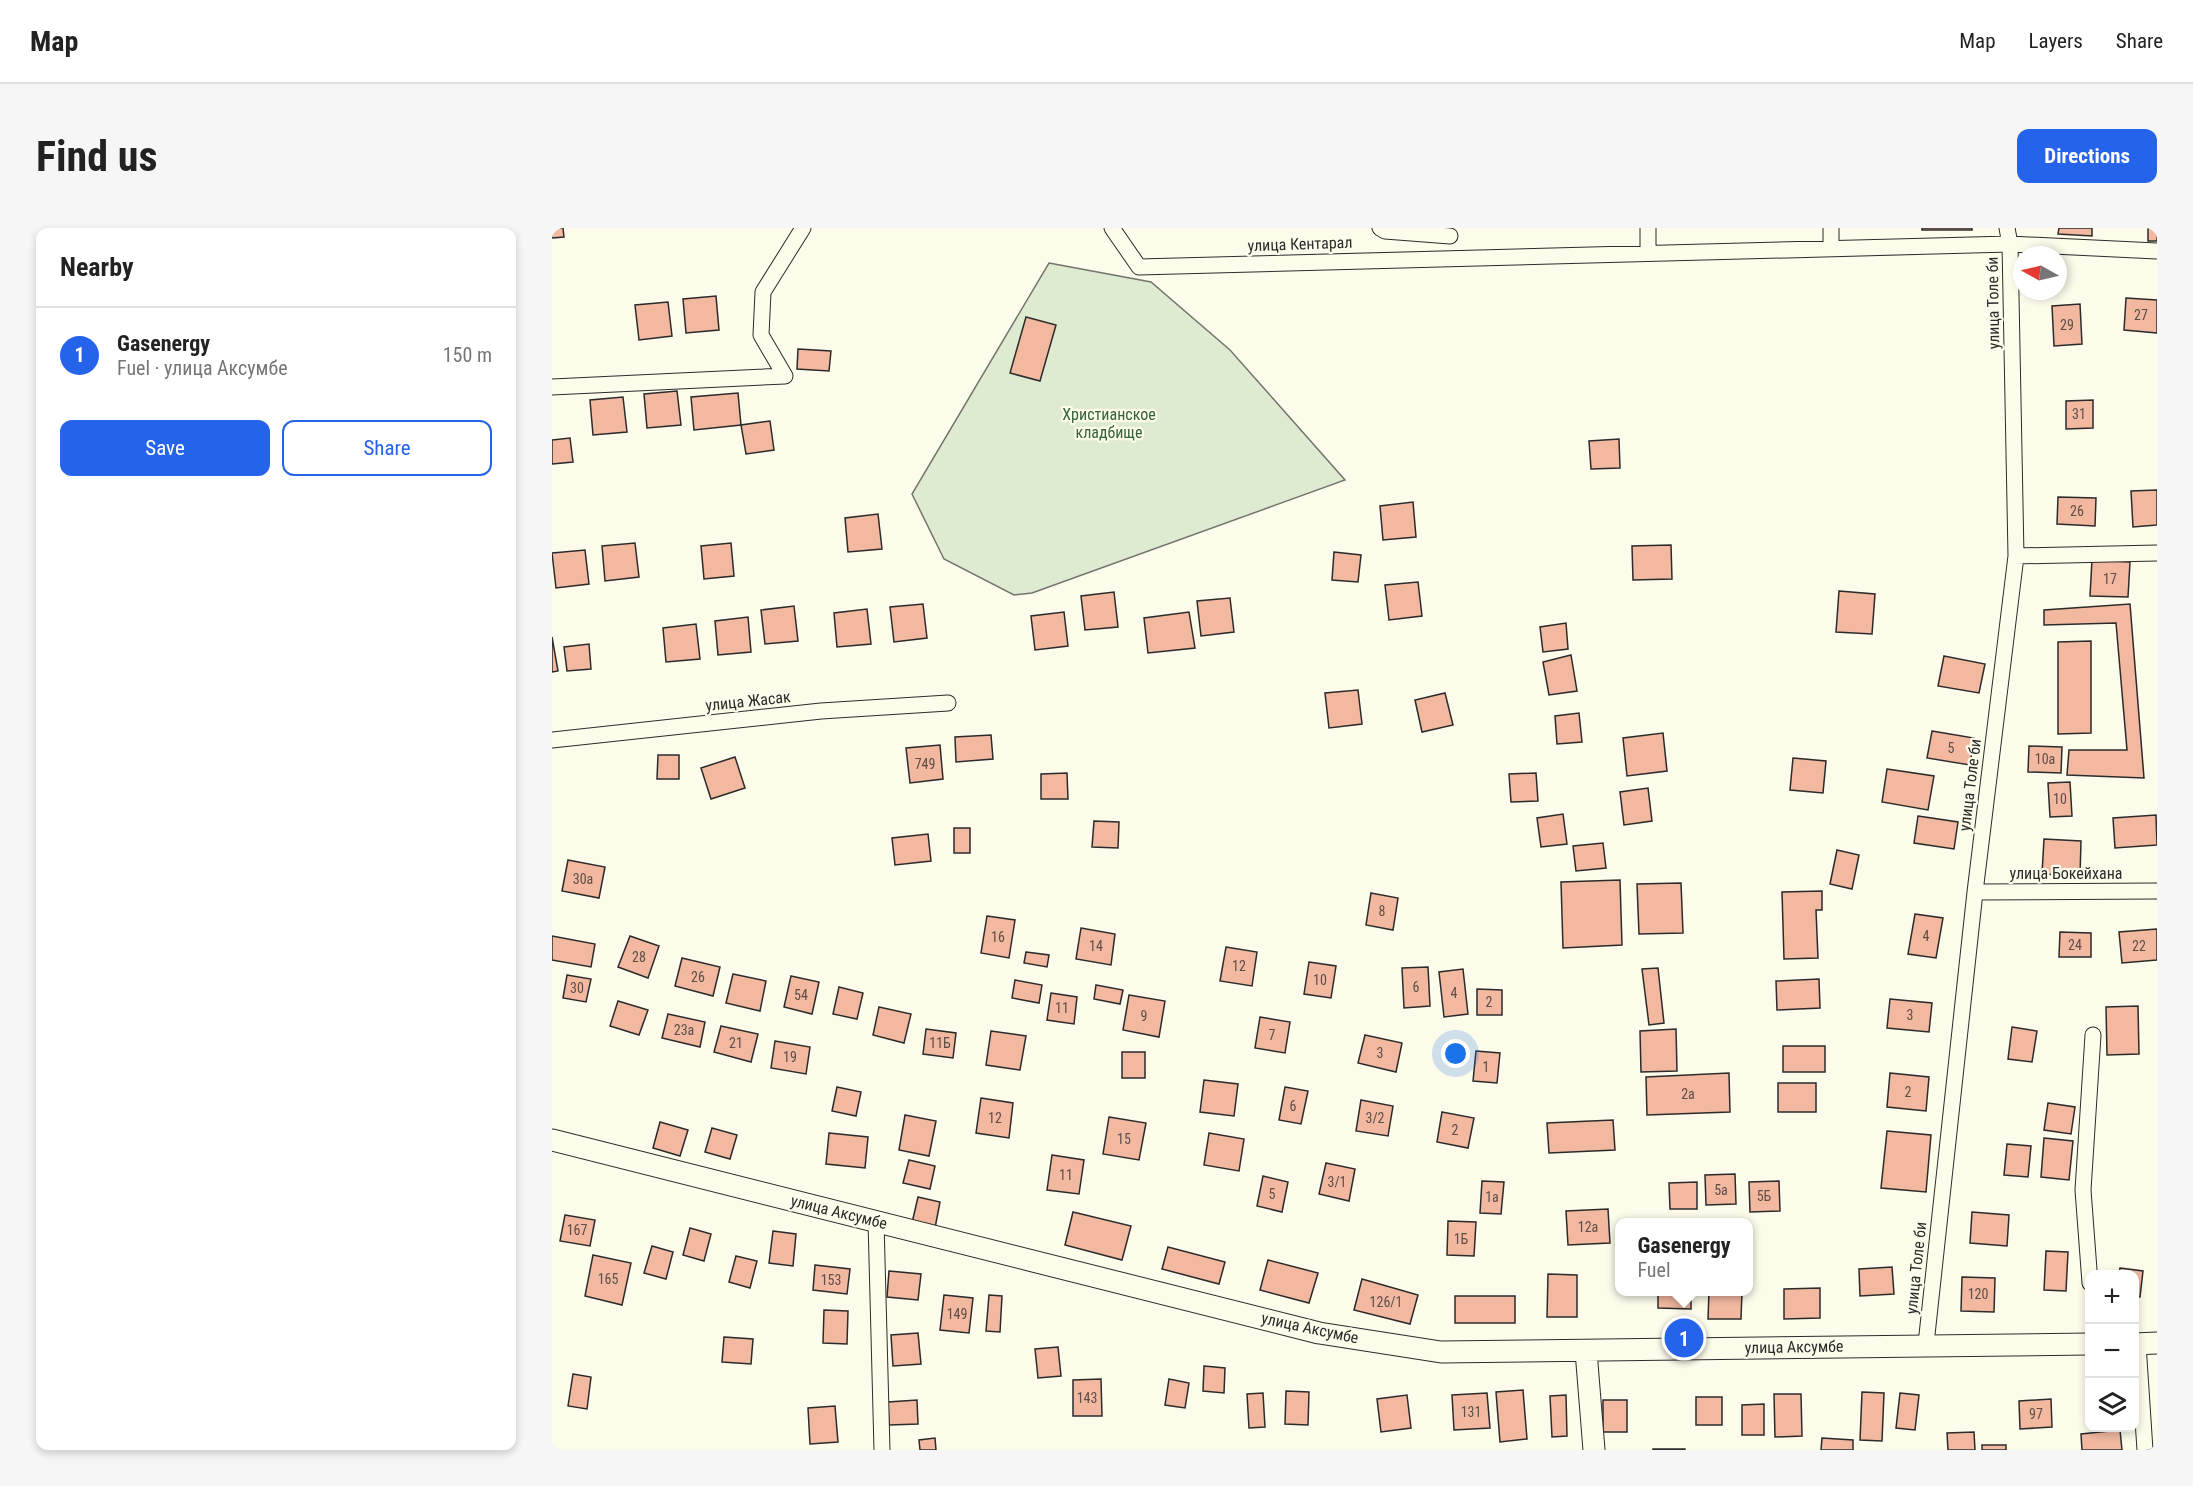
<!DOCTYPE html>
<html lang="en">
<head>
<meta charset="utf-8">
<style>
	:root { --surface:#fff; --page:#f6f6f6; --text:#222; --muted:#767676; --line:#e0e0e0; --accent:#2563eb }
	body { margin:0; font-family:"Roboto Condensed",sans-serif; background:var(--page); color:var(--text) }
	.controls { position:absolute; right:18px; bottom:18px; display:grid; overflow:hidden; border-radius:12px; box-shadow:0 3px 9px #0003 }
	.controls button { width:54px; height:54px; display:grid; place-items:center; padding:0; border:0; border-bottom:2px solid var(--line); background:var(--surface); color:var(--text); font:30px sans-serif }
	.compass { position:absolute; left:1461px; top:18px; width:54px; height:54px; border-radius:50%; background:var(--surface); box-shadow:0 3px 9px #0003; rotate:278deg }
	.you { position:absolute; left:904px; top:826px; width:21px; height:21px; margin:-15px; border:4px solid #fff; border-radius:50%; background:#1a73e8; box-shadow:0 0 0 9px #1a73e833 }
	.badge { display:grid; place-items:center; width:39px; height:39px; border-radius:50%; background:var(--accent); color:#fff; font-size:20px; font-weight:700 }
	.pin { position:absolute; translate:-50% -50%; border:3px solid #fff; box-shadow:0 2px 6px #0006 }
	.popup { position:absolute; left:1063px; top:990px; width:138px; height:78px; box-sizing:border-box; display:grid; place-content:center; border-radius:12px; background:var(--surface); filter:drop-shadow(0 2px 4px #0005); font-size:20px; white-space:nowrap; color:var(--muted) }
	.popup b { font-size:22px; color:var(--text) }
	.popup::after { content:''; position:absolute; left:50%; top:100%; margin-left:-12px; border:12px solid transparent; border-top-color:var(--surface) }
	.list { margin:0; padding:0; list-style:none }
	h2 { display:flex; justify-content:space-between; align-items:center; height:78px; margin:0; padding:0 24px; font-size:26px }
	h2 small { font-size:20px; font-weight:400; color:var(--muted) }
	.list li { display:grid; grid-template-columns:39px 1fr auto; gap:18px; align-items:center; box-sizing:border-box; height:96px; padding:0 24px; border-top:2px solid var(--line) }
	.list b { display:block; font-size:22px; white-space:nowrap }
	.list p { margin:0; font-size:20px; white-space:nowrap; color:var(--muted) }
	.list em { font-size:20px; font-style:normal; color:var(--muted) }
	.actions { display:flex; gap:12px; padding:18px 24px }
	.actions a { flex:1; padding:14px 0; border:2px solid var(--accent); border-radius:12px; text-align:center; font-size:21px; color:var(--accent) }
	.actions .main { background:var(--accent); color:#fff }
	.icon { flex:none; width:33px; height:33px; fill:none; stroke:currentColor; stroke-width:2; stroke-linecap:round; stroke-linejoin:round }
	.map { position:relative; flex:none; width:1605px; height:1222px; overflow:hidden; border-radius:12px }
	header { display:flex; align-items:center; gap:36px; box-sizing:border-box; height:84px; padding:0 30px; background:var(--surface); border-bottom:2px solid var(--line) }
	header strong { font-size:28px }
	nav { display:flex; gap:33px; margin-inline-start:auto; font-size:21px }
	.intro { display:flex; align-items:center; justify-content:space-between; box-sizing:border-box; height:144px; padding:0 36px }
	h1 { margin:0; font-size:42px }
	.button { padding:15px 27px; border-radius:12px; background:var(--accent); color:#fff; font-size:21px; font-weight:700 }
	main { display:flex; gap:36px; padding:0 36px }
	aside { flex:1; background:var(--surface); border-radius:12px; box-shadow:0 3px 9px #0003 }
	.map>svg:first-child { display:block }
	.green { fill:#deebd1; stroke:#74746e; stroke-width:1.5 }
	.building { fill:#f2b8a0; stroke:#2b2b2b; stroke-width:1.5 }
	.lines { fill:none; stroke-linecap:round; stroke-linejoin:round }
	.street-casing { stroke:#2b2b2b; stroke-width:17 }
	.secondary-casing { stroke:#2b2b2b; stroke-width:23 }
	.street { stroke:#fdfbea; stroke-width:15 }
	.secondary { stroke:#fdfbea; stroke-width:21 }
	.labels { text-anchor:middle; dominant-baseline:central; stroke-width:4.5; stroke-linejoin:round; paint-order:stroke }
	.number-label { font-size:14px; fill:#5d4e48 }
	.street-label { font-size:16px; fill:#2b2b2b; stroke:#fdfbea }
	.park-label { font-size:16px; fill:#34623c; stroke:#fdfbea }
</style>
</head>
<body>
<header>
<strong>Map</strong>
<nav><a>Map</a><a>Layers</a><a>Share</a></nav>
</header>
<div class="intro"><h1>Find us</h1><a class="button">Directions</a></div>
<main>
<aside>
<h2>Nearby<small></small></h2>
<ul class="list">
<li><span class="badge">1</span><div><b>Gasenergy</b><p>Fuel · улица Аксумбе</p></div><em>150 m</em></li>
</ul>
<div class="actions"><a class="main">Save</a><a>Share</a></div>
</aside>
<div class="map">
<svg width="1605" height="1222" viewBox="0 0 1605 1222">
	<rect width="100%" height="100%" fill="#fdfbea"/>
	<path class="green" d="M 497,35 L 599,54 L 678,122 L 793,252 L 480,365 L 462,367 L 392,331 L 360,266 Z"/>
	<path class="building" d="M 0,0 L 11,0 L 12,9 L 0,10 Z
		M 1370,0 L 1420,0 L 1420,2 L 1370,2 Z
		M 1507,0 L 1540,0 L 1540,8 L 1506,6 Z
		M 1596,0 L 1605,0 L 1605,13 L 1596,13 Z
		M 164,68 L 167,102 L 134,105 L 131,71 Z
		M 1574,70 L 1605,72 L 1605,105 L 1572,102 Z
		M 116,74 L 120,108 L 87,112 L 83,77 Z
		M 1528,76 L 1530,116 L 1502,118 L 1500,78 Z
		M 474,89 L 504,97 L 488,153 L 458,145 Z
		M 246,121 L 279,123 L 277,143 L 245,141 Z
		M 125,163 L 129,197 L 95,200 L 92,166 Z
		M 186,165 L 189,197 L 142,202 L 139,169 Z
		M 71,169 L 75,204 L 41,207 L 38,172 Z
		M 1541,172 L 1541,200 L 1514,201 L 1514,173 Z
		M 218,193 L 222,222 L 194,226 L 189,197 Z
		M 18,210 L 21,234 L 0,236 L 0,212 Z
		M 1067,211 L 1068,240 L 1039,241 L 1037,213 Z
		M 1605,262 L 1605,297 L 1581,299 L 1579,263 Z
		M 1506,269 L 1544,270 L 1543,298 L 1505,296 Z
		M 861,274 L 864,309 L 831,312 L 828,278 Z
		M 326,286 L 330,321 L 296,324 L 293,290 Z
		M 83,315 L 87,349 L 53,353 L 50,318 Z
		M 179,315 L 182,348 L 152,351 L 149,318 Z
		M 1119,317 L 1120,351 L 1081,352 L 1080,318 Z
		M 33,322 L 37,356 L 4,360 L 0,325 Z
		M 782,324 L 809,327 L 806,354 L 780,352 Z
		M 1540,332 L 1578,334 L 1576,369 L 1538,368 Z
		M 866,354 L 870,388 L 837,392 L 833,357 Z
		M 1287,363 L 1323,366 L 1320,406 L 1284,404 Z
		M 562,364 L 566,399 L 533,402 L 529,368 Z
		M 678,370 L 682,404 L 649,408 L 645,373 Z
		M 371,376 L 375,410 L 342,414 L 338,379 Z
		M 1578,376 L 1592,550 L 1515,547 L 1517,522 L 1575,522 L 1564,395 L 1492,397 L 1492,382 Z
		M 242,378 L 246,413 L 213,416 L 209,382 Z
		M 315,381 L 319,416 L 285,419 L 282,385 Z
		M 512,384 L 516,418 L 483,422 L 479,388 Z
		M 637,384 L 643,420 L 596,425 L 592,390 Z
		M 196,389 L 199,424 L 166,427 L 163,393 Z
		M 1014,395 L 1016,421 L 991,424 L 988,399 Z
		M 144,396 L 148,431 L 114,434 L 111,400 Z
		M 0,409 L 6,443 L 0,444 Z
		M 1539,413 L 1539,505 L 1506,506 L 1506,414 Z
		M 37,416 L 39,441 L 15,443 L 12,419 Z
		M 1019,427 L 1025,463 L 997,467 L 991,434 Z
		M 1392,428 L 1433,436 L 1427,465 L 1386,458 Z
		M 806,462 L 810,496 L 777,500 L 773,465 Z
		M 893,465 L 901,497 L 870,504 L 863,472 Z
		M 1027,485 L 1030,514 L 1005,516 L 1003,488 Z
		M 1380,503 L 1422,510 L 1418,537 L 1375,530 Z
		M 1111,505 L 1115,543 L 1075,548 L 1071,510 Z
		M 439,507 L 441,531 L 404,534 L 403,509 Z
		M 388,517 L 391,551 L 358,555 L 354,520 Z
		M 1477,518 L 1510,519 L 1509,545 L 1476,544 Z
		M 106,527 L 127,527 L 127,551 L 105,551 Z
		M 183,529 L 193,560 L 159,571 L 149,540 Z
		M 1241,530 L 1274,533 L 1271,565 L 1238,562 Z
		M 1335,541 L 1382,548 L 1376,582 L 1330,574 Z
		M 515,545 L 516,571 L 489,571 L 489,546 Z
		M 984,545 L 986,573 L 959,574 L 957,546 Z
		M 1518,554 L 1520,588 L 1498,589 L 1496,555 Z
		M 1096,560 L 1100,593 L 1072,597 L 1068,564 Z
		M 1011,586 L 1015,616 L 989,619 L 985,590 Z
		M 1604,587 L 1605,617 L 1563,620 L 1561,590 Z
		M 1366,588 L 1406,594 L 1402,621 L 1362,615 Z
		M 542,593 L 567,594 L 566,620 L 540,619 Z
		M 402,600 L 418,600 L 418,625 L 402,625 Z
		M 376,606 L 379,633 L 343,637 L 340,610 Z
		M 1492,611 L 1529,613 L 1528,648 L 1490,646 Z
		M 1051,615 L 1054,640 L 1024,643 L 1021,618 Z
		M 1285,622 L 1307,627 L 1300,661 L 1278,656 Z
		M 16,632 L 53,639 L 47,670 L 10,663 Z
		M 1068,652 L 1070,717 L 1011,720 L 1009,654 Z
		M 1129,655 L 1131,705 L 1087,706 L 1085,656 Z
		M 1270,663 L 1270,682 L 1264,682 L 1266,730 L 1232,731 L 1230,664 Z
		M 819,665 L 846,670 L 841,702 L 814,697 Z
		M 1363,686 L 1391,690 L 1384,730 L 1356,726 Z
		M 435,688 L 463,692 L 457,730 L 429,725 Z
		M 529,700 L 563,706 L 559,737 L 524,731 Z
		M 1605,701 L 1605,732 L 1570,735 L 1567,704 Z
		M 1508,704 L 1539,705 L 1539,729 L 1507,729 Z
		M 0,708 L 43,716 L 39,739 L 0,732 Z
		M 78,708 L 107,718 L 96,750 L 66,739 Z
		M 674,719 L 705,724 L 700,758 L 668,753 Z
		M 474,724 L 497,727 L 495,739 L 472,735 Z
		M 130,730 L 168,739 L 161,768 L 123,758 Z
		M 757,734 L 784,738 L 779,770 L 752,766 Z
		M 876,739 L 878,778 L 852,780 L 850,740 Z
		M 1106,740 L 1112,795 L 1097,797 L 1090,741 Z
		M 911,741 L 916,786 L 892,789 L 887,744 Z
		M 181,746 L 214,753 L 208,783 L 174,775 Z
		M 15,747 L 39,751 L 34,774 L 11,770 Z
		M 239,748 L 267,754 L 260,786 L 232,779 Z
		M 1267,751 L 1268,780 L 1225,782 L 1224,753 Z
		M 463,752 L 490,757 L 487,775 L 460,770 Z
		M 544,757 L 571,762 L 568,776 L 542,771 Z
		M 287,759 L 311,765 L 305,791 L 281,786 Z
		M 925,761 L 950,762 L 950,787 L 925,787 Z
		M 499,765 L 525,769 L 522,796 L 495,792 Z
		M 577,767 L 613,773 L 607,809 L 571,802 Z
		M 1338,771 L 1380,775 L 1377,804 L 1335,800 Z
		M 66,773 L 96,782 L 87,807 L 58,798 Z
		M 1586,778 L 1587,826 L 1555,827 L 1554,779 Z
		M 327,779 L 359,786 L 352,815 L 321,807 Z
		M 116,786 L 153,794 L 148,819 L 110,810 Z
		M 708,789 L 738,794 L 733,825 L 703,820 Z
		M 169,798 L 206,806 L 199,834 L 162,824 Z
		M 1460,799 L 1485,803 L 1480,834 L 1456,831 Z
		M 374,801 L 404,805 L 401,830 L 371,826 Z
		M 1124,801 L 1125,843 L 1089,844 L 1088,803 Z
		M 439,803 L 474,808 L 468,842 L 434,837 Z
		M 813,807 L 850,815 L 844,844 L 806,835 Z
		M 223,813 L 258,819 L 254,846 L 219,840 Z
		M 1231,818 L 1273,818 L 1273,844 L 1231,844 Z
		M 924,823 L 948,825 L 945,855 L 921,853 Z
		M 570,824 L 593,824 L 593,850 L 570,850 Z
		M 1177,845 L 1178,884 L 1095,887 L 1094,849 Z
		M 1338,845 L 1377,849 L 1374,883 L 1335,879 Z
		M 652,852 L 686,856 L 682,888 L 648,884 Z
		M 1226,855 L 1264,855 L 1264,884 L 1226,884 Z
		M 285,859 L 309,864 L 304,888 L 280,883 Z
		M 733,859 L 756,863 L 749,896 L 727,892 Z
		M 429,870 L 461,875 L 457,910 L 424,905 Z
		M 809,872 L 841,878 L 836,908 L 804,903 Z
		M 1496,875 L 1523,879 L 1519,906 L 1492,902 Z
		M 890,884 L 922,890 L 916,920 L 885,914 Z
		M 353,887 L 384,893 L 377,928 L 347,922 Z
		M 557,889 L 594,895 L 587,932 L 551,926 Z
		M 1061,892 L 1063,922 L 997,925 L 995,895 Z
		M 108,894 L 136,902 L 128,928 L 101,920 Z
		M 160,900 L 185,907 L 178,931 L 153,924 Z
		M 1335,903 L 1379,907 L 1374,964 L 1329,960 Z
		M 277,905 L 316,909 L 313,940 L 274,936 Z
		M 657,905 L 692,911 L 687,943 L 652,937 Z
		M 1492,910 L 1521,913 L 1517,952 L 1489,949 Z
		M 1455,916 L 1479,918 L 1476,949 L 1452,947 Z
		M 500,927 L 532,932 L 527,966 L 495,962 Z
		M 357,932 L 383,938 L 378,961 L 351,955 Z
		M 774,935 L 803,941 L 797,973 L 767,966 Z
		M 1183,946 L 1184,976 L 1154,977 L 1153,947 Z
		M 711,948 L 736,954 L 730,984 L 705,978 Z
		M 930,953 L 952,954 L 949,986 L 928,985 Z
		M 1227,953 L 1228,983 L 1198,984 L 1197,954 Z
		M 1145,954 L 1145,981 L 1118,981 L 1117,955 Z
		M 366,969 L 388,974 L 383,1000 L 360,995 Z
		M 1056,981 L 1058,1015 L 1016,1017 L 1014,983 Z
		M 521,984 L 579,998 L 570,1032 L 513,1017 Z
		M 1420,984 L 1457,987 L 1455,1018 L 1418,1015 Z
		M 13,987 L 43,992 L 38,1018 L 8,1013 Z
		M 896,993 L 924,994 L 922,1028 L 895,1027 Z
		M 138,1000 L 159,1006 L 152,1033 L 131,1027 Z
		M 221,1003 L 244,1006 L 241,1038 L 217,1035 Z
		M 100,1018 L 121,1024 L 114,1051 L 92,1045 Z
		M 616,1019 L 673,1034 L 667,1056 L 610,1041 Z
		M 1494,1023 L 1516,1024 L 1514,1063 L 1492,1062 Z
		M 41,1027 L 79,1035 L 70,1077 L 33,1068 Z
		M 184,1028 L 205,1033 L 198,1060 L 177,1054 Z
		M 716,1032 L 766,1045 L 757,1075 L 708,1062 Z
		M 263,1037 L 298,1041 L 295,1066 L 261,1062 Z
		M 1340,1039 L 1342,1066 L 1308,1068 L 1307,1041 Z
		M 1568,1040 L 1591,1043 L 1588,1069 L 1582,1068 L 1582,1046 L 1567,1046 Z
		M 337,1043 L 369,1046 L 366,1072 L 335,1069 Z
		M 996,1046 L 1025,1047 L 1025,1089 L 995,1089 Z
		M 1410,1049 L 1443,1050 L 1442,1084 L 1409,1083 Z
		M 810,1051 L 866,1067 L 858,1096 L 802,1082 Z
		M 1268,1060 L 1268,1090 L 1232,1091 L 1232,1061 Z
		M 1106,1064 L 1139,1064 L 1139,1081 L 1106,1080 Z
		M 1157,1064 L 1190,1064 L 1189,1091 L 1156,1091 Z
		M 392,1067 L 421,1070 L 417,1105 L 388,1102 Z
		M 437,1067 L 450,1068 L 448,1104 L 434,1103 Z
		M 903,1068 L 963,1068 L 963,1095 L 903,1095 Z
		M 272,1082 L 296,1083 L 295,1116 L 271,1115 Z
		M 366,1105 L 369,1136 L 341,1138 L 339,1107 Z
		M 172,1109 L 201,1111 L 199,1136 L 170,1134 Z
		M 506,1119 L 509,1148 L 486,1150 L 483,1121 Z
		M 652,1138 L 673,1140 L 672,1165 L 651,1163 Z
		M 21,1146 L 39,1149 L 35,1181 L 16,1178 Z
		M 549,1151 L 550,1188 L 521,1188 L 521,1152 Z
		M 617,1151 L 637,1155 L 633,1180 L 613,1177 Z
		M 971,1162 L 975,1211 L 948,1214 L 944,1164 Z
		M 734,1163 L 757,1164 L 756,1197 L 733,1196 Z
		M 1310,1164 L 1332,1165 L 1330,1213 L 1308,1212 Z
		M 711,1165 L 713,1199 L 697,1200 L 695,1166 Z
		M 935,1165 L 938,1200 L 902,1202 L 900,1167 Z
		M 1348,1165 L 1367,1167 L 1363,1202 L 1344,1200 Z
		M 1222,1166 L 1249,1166 L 1250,1208 L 1223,1209 Z
		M 855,1167 L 859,1200 L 829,1204 L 825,1171 Z
		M 1014,1167 L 1015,1208 L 1000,1209 L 998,1168 Z
		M 1144,1169 L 1170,1169 L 1170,1197 L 1144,1197 Z
		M 1499,1171 L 1500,1199 L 1468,1201 L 1467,1173 Z
		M 365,1172 L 366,1196 L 337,1197 L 336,1174 Z
		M 1051,1172 L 1075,1172 L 1075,1204 L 1051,1204 Z
		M 1212,1176 L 1212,1207 L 1190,1207 L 1190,1177 Z
		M 283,1178 L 286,1214 L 258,1216 L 256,1180 Z
		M 1568,1202 L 1570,1222 L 1530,1222 L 1529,1206 Z
		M 1422,1204 L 1423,1222 L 1396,1222 L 1395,1205 Z
		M 383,1210 L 384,1222 L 368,1222 L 367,1212 Z
		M 1270,1210 L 1301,1212 L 1301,1222 L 1269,1222 Z
		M 1430,1217 L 1454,1217 L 1454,1222 L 1430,1222 Z
		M 1101,1221 L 1133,1221 L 1133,1222 L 1101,1222 Z"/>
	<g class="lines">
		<defs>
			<path id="street" d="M 560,0 L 587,39 L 1458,16 L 1605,23
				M 828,0 L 833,3 L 898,8
				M 1279,0 L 1279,20
				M 1096,25 L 1096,0
				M 0,159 L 233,148 L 209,107 L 211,64 L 251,0
				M 1464,328 L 1605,325
				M 0,512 L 269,483 L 396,475
				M 1423,664 L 1605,663
				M 324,993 L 330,1222
				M 1538,1055 L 1531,962 L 1541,807
				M 1374,1116 L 1423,664 L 1464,328 L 1458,16 L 1455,0
				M 1586,1116 L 1593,1222"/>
			<path id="secondary" d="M 0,912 L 767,1105 L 889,1124 L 1538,1116
				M 1582,1116 L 1605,1115
				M 1034,1123 L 1042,1222"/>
		</defs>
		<use href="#street" class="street-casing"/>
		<use href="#secondary" class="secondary-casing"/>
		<use href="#street" class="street"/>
		<use href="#secondary" class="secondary"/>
	</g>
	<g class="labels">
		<g class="number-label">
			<text x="1589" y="87">27</text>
			<text x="1515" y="97">29</text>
			<text x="1527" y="186">31</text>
			<text x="1525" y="283">26</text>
			<text x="1558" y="351">17</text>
			<text x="1399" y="520">5</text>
			<text x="1493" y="531">10а</text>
			<text x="373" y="536">749</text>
			<text x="1508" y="571">10</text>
			<text x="31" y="651">30а</text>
			<text x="830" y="683">8</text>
			<text x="1374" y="708">4</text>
			<text x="446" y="709">16</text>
			<text x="1523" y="717">24</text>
			<text x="544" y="718">14</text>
			<text x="1587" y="718">22</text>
			<text x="87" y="729">28</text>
			<text x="687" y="738">12</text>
			<text x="146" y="749">26</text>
			<text x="768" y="752">10</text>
			<text x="864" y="759">6</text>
			<text x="25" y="760">30</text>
			<text x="902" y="765">4</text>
			<text x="249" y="767">54</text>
			<text x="937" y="774">2</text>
			<text x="510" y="780">11</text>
			<text x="1358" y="787">3</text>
			<text x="592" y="788">9</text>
			<text x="132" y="802">23а</text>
			<text x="720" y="807">7</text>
			<text x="184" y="815">21</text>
			<text x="388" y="815">11Б</text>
			<text x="828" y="825">3</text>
			<text x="238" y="829">19</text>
			<text x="934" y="839">1</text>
			<text x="1356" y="864">2</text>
			<text x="1136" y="866">2а</text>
			<text x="741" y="878">6</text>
			<text x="443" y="890">12</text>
			<text x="823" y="890">3/2</text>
			<text x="903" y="902">2</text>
			<text x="572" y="911">15</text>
			<text x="514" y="947">11</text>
			<text x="785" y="954">3/1</text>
			<text x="1169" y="962">5а</text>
			<text x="720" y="966">5</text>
			<text x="1212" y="968">5Б</text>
			<text x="940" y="969">1а</text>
			<text x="1036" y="999">12а</text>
			<text x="25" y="1002">167</text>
			<text x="909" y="1011">1Б</text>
			<text x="56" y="1051">165</text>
			<text x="279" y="1052">153</text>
			<text x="1426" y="1066">120</text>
			<text x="834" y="1074">126/1</text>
			<text x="405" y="1086">149</text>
			<text x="535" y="1170">143</text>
			<text x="919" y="1184">131</text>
			<text x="1484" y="1186">97</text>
		</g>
		<g class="street-label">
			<text transform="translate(748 16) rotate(-2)">улица Кентарал</text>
			<text transform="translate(1441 75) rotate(-91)">улица Толе би</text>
			<text transform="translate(196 473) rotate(-6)">улица Жасак</text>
			<text transform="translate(1418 557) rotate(-83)">улица Толе би</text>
			<text x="1514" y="645">улица Бокейхана</text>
			<text transform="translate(287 984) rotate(14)">улица Аксумбе</text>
			<text transform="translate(1364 1040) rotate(-84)">улица Толе би</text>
			<text transform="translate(758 1100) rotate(12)">улица Аксумбе</text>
			<text transform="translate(1242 1119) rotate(-1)">улица Аксумбе</text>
		</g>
		<g class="park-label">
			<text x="557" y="186">Христианское<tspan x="557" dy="18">кладбище</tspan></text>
		</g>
	</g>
</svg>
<div class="controls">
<button>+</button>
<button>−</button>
<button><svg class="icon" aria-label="layers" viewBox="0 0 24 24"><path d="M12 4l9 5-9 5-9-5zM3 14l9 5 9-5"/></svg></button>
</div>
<svg class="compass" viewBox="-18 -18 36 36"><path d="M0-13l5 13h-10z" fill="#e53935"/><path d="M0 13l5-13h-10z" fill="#767676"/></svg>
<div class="you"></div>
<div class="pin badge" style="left:1132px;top:1110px">1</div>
<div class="popup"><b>Gasenergy</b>Fuel</div>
</div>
</main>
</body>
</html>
